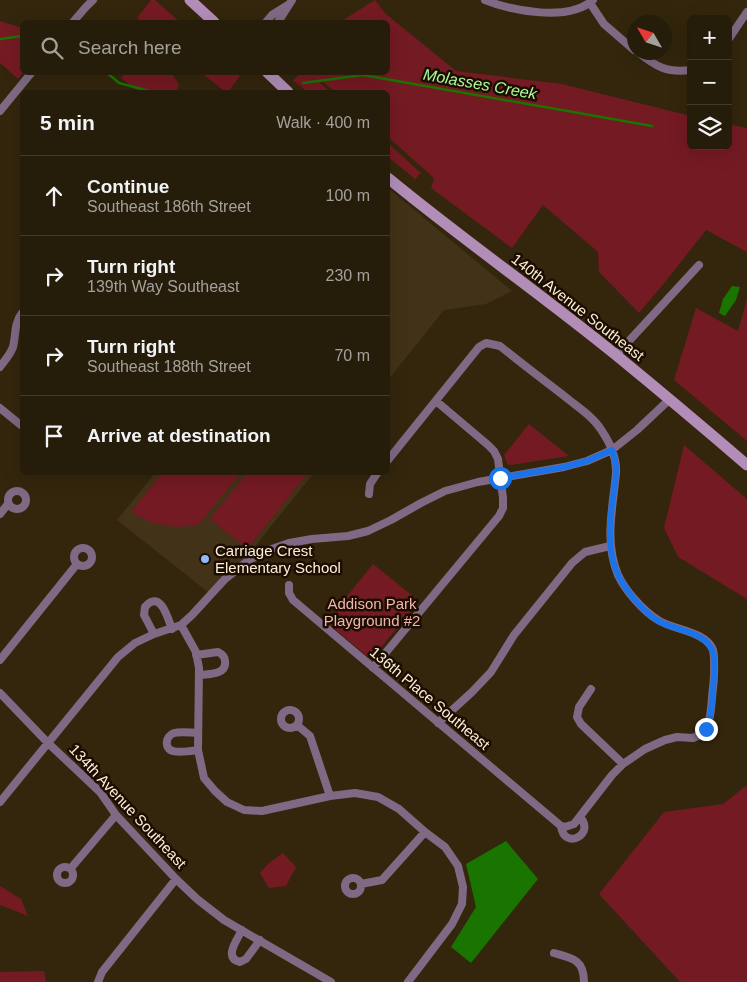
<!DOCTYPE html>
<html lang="en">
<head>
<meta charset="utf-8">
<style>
	:root { --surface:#261c0a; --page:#322918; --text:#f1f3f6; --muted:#a4a19c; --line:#423a2b }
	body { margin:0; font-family:Helvetica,sans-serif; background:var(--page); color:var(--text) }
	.controls { position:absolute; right:15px; top:15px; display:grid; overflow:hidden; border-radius:8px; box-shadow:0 5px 20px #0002 }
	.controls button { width:45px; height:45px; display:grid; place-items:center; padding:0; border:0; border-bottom:1px solid var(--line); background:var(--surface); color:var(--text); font:25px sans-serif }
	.compass { position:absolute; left:627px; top:15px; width:45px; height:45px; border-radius:50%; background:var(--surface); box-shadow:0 5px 20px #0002; rotate:309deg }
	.stop { position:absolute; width:15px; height:15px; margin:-11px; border:4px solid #1a73e8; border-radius:50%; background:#fff }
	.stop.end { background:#1a73e8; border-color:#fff; box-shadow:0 1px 5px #0008 }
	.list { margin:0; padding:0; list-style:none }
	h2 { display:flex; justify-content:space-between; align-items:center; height:65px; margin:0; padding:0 20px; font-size:21px }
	h2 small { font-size:16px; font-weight:400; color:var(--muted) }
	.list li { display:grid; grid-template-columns:32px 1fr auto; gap:15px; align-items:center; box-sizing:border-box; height:80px; padding:0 20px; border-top:1px solid var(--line) }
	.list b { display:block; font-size:19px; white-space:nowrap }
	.list p { margin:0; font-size:16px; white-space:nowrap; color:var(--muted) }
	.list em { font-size:16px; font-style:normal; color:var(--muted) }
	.icon { flex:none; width:28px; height:28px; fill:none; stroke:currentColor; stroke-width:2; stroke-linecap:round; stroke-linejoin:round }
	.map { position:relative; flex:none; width:747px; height:982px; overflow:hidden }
	.search { position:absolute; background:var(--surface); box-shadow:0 5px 20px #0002; left:20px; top:20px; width:370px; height:55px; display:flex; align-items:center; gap:12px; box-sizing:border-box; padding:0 18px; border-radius:8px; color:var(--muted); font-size:19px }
	.panel { position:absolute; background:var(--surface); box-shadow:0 5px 20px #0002; left:20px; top:90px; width:370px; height:385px; border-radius:8px }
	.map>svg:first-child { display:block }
	.built { fill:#423217 }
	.green { fill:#741a23 }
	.water { fill:#1a7400 }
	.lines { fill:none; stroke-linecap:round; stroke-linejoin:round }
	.stream { stroke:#1a7400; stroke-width:2.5 }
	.minor { stroke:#7f6984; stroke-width:8 }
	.secondary { stroke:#b18db8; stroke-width:11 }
	.route { stroke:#1a73e8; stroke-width:6 }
	.poi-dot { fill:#90b8fd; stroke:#1b0e00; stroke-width:2 }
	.labels { text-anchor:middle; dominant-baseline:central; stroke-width:5; stroke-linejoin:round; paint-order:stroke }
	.street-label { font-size:15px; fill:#fcefd8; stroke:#1b0e00 }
	.poi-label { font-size:15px; fill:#fcefd8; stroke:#1b0e00; text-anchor:start }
	.park-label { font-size:15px; fill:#f3b2b0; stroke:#1b0e00 }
	.water-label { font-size:16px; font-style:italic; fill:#aafd9b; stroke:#1b0e00 }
</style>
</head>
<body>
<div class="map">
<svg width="747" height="982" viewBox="0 0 747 982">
	<rect width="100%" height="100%" fill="#33260d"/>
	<path class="built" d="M 388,188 L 512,291 L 486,304 L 444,310 L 388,380 Z
		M 155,473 L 314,473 L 214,597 L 117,520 Z"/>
	<path class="green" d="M 151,0 L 155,0 L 180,22 L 143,22 L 137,18 Z
		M 375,0 L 386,14 L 456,71 L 562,84 L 691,116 L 691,146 L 728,146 L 728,124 L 747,128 L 747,252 L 706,230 L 666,281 L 639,313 L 599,272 L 598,252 L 543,205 L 512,248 L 431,188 L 434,178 L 388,137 L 388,92 L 335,92 L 322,81 L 320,83 L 330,92 L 308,92 L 293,81 L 300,73 L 388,72 L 388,22 L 340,22 Z
		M 0,21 L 22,28 L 23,73 L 18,79 L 0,63 Z
		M 125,73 L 171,73 L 179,84 L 177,92 L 139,92 L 121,78 Z
		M 201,73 L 236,73 L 240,76 L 228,92 L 226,92 Z
		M 388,143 L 421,173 L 415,179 L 388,157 Z
		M 747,299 L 747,441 L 674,380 L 696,308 L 738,331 Z
		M 529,424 L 569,456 L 511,465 L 507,464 L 504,455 Z
		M 684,445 L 747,499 L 747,599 L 678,557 L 664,528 Z
		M 163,472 L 241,472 L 241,473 L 198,525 L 177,527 L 152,523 L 131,512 Z
		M 248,472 L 308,473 L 247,549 L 210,519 Z
		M 373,564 L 419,601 L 374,656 L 367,656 L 326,622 Z
		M 747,785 L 747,982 L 680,982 L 599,894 L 664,812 L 723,804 Z
		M 283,853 L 296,867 L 286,886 L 269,888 L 260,873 L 269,863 Z
		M 0,886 L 21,899 L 28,916 L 0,905 Z
		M 44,971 L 46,982 L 0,982 L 0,972 Z"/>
	<path class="water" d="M 732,286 L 740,287 L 736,300 L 725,316 L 719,313 L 723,299 Z
		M 506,841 L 538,879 L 471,963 L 451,947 L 476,907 L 466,864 Z"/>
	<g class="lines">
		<path class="stream" d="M 0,39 L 22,36
			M 106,72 L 119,83 L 153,92
			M 303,83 L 363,75 L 652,126"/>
		<path class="minor" d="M 485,0 C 512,11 569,22 593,0
			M 590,3 L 604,24 L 634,50
			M 73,22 L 85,8 L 93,0
			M 266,22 L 272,15 L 288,5
			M 278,22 L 292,0
			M 728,40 L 747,12
			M 638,52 C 656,67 667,73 691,70
			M 0,111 L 32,72
			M 616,355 L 699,265
			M 0,367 C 5,360 10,355 13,347 C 16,335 14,323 22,313
			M 0,408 L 22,426
			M8 500a9 9 0 1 1 18 0a9 9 0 1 1-18 0Z
			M 369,494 L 370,484 L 378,472
			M 0,514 L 8,504
			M74 557a9 9 0 1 1 18 0a9 9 0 1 1-18 0Z
			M 289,585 L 289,593 L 293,600 L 561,826 L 565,827 L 574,824 L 612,775 L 623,764 L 645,749 L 665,740 L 677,737 L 693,738 L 704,733 C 712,719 711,703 713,688 C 714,680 715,658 713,650 C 706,631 673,630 658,620 C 643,611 625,590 618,575 C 604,541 613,508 616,473 C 617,458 610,443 602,431 C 593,416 576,406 563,395 C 542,379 521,363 500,346 L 486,343 L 479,347 L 388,460
			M 181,625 L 196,652 L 199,668 L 198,750 L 204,778 L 215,791 L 227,802 L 244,810 L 262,811 L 330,796 L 355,793 L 378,797 L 399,809 L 425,832 L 445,847 L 458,866 L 463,887 L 462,904 L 452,924 L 408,982
			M 154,634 L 144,615 L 145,607 C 161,589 168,619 172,629
			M 196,655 L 218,652 C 222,654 225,656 225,661 C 227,675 208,674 199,675
			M 0,660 L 77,564
			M 373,668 L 499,516 L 503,508 L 503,498 L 498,459 L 494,451 L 488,445 L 436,401
			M 591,689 L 579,707 L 577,717 L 581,724 L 623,764
			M 0,693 L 48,743 L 100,792 L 116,815 L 176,879 L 197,899 L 224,920 L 331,982
			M281 719a9 9 0 1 1 18 0a9 9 0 1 1-18 0Z
			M 438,723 L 472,692 L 491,672 L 514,635 L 572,563 L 585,552 L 610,546
			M 297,725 L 310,736 L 330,796
			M 198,750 C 191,751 180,753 173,751 C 164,749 165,736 174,733 C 181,731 191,733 198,733
			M 0,802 L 118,657 L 135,643 L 154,634 L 181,625 L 192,615 L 225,579 L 249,560 L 269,550 L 289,543 L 312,539 L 348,536 L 368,531 L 391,520 L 421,503 L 445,491 L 478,482 L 564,467 L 587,461 L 612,450 L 637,430 L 670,399
			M 561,826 C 564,851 596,834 580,817
			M57 875a8 8 0 1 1 16 0a8 8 0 1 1-16 0Z
			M 71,868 L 116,815
			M345 886a8 8 0 1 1 16 0a8 8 0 1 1-16 0Z
			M 361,884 L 382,880 L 425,832
			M 242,930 C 237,940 223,958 240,962 L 246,959 L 260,940
			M 554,953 C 573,958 584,960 584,982
			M 98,982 L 102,972 L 176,879"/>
		<path class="secondary" d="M 190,0 L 214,22
			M 267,72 L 288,92
			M 388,178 C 462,239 541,294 616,355 C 660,391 704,428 747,465"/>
	</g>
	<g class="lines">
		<path class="route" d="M 500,478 L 564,467 L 587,461 L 612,450 C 619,467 615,480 613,498 C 609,524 607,553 619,577 C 627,592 645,614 660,622 C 676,630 705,632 712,650 C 716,657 714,679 713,688 C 712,701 712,716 706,729"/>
	</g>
	<circle class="poi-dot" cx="205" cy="559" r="5"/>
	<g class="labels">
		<g class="street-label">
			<text transform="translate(578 307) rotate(38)">140th Avenue Southeast</text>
			<text transform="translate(430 698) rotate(40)">136th Place Southeast</text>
			<text transform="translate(128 806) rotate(47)">134th Avenue Southeast</text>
		</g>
		<g class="poi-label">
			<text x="215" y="550">Carriage Crest<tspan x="215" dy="17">Elementary School</tspan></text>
		</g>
		<g class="park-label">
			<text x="372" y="603">Addison Park<tspan x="372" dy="17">Playground #2</tspan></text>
		</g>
		<g class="water-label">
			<text transform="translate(480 84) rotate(10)">Molasses Creek</text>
		</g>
	</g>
</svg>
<div class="controls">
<button>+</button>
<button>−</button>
<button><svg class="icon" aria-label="layers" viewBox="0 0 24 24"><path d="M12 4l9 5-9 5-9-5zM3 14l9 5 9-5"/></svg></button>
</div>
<svg class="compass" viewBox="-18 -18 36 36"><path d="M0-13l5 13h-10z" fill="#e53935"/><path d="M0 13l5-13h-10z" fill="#a4a19c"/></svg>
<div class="stop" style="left:500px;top:478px"></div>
<div class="stop end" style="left:706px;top:729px"></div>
<div class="search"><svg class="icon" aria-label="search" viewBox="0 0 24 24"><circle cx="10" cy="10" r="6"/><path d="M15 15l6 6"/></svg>Search here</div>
<section class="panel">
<h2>5 min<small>Walk · 400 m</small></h2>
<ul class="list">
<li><svg class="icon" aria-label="ahead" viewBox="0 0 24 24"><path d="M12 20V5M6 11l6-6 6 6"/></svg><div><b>Continue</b><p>Southeast 186th Street</p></div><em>100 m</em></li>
<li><svg class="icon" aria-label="right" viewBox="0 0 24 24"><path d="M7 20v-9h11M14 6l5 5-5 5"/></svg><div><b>Turn right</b><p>139th Way Southeast</p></div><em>230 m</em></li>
<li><svg class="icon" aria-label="right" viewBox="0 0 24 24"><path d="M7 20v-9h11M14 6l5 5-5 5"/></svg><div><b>Turn right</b><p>Southeast 188th Street</p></div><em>70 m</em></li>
<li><svg class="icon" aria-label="arrive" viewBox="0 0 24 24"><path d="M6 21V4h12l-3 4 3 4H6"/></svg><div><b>Arrive at destination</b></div></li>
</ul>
</section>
</div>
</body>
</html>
